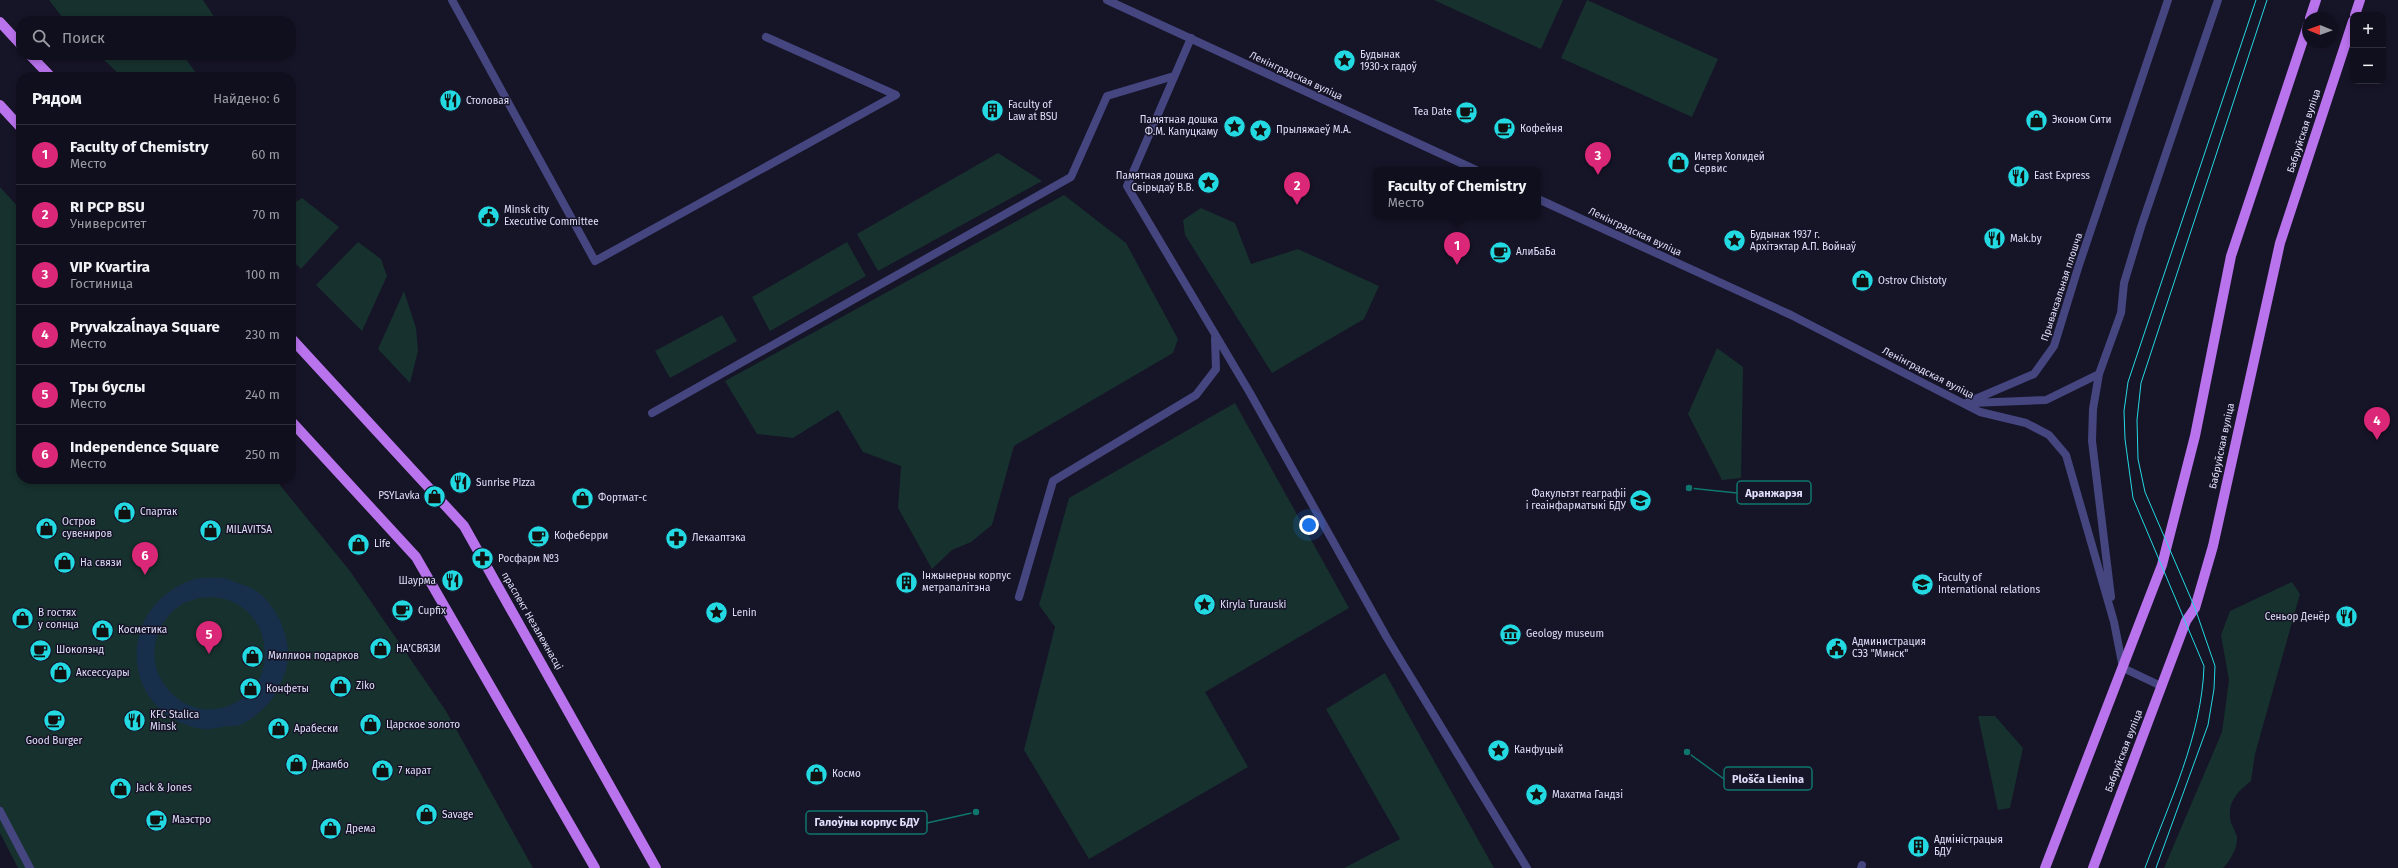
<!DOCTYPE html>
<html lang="ru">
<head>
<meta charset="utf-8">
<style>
	:root { --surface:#100f1d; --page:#191826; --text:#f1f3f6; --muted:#9c9ca4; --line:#302f3b; --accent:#db2777 }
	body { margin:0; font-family:"Fira Sans",sans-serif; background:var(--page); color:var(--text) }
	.controls { position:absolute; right:12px; top:12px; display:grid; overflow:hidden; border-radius:8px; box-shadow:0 2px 6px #0003 }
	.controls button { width:36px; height:36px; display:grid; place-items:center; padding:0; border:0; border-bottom:1px solid var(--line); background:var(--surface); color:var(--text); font:20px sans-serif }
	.compass { position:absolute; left:2302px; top:12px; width:36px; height:36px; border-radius:50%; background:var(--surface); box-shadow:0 2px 6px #0003; rotate:271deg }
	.you { position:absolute; left:1309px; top:525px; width:14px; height:14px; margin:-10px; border:3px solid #fff; border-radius:50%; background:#1a73e8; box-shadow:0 0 0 6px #1a73e833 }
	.badge { display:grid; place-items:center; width:26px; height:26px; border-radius:50%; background:var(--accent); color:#fff; font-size:13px; font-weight:700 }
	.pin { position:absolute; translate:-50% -33px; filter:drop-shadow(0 1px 2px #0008) }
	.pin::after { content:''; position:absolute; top:21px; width:14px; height:12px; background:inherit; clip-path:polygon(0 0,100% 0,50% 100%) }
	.popup { position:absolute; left:1373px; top:167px; width:168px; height:52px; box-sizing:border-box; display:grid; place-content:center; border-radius:8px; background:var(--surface); filter:drop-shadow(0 1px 3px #0005); font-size:13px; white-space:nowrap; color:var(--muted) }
	.popup b { font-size:15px; color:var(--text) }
	.popup::after { content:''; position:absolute; left:50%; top:100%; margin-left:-8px; border:8px solid transparent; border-top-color:var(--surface) }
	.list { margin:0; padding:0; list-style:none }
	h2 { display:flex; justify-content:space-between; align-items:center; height:52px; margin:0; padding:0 16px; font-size:17px }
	h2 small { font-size:13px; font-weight:400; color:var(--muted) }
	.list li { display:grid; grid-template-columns:26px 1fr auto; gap:12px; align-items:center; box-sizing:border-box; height:60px; padding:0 16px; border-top:1px solid var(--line) }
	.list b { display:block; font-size:15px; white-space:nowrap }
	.list p { margin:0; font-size:13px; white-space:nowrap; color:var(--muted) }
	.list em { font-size:13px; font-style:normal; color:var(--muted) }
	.icon { flex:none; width:22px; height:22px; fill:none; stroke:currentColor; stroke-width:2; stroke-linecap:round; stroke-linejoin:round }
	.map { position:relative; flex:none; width:2398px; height:868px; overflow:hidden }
	.search { position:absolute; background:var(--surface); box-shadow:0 2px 6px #0003; left:16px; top:16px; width:280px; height:44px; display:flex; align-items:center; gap:10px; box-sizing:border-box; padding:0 14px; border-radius:16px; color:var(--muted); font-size:15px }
	.panel { position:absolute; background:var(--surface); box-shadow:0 2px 6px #0003; left:16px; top:72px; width:280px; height:412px; border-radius:16px }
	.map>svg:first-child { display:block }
	.green { fill:#17312e }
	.water { fill:#182f4c; fill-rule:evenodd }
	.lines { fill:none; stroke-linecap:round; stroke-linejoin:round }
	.service { stroke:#454680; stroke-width:8 }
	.pedestrian { stroke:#454680; stroke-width:8 }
	.tertiary { stroke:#454680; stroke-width:8 }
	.primary { stroke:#b973ed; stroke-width:10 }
	.tram { stroke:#23d9e2; stroke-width:1 }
	.labels { text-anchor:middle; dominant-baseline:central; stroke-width:3; stroke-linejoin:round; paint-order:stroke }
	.poi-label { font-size:10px; fill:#e0defb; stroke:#161427; text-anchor:start }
	.street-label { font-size:10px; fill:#e0defb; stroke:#161427 }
	.leader { fill:none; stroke:#0f766e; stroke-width:1.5 }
	.callout-dot { fill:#0f766e; stroke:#161427; stroke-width:1.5 }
	.callout { fill:#161427; stroke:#0f766e; stroke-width:1.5 }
	.callout-label { font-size:11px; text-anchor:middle; font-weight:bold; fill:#e0defb }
</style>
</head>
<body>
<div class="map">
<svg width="2398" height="868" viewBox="0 0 2398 868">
	<rect width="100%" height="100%" fill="#161427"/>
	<path class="green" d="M 49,0 L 203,0 L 217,21 L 65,21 Z
		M 1434,0 L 1563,0 L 1541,49 Z
		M 1587,0 L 1718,59 L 1692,117 L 1561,58 Z
		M 99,55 L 183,55 L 199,77 L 122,77 Z
		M 998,153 L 1042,181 L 878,271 L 857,234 Z
		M 0,187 L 21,210 L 21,479 L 275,479 L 350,571 L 446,711 L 533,868 L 18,868 L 0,833 Z
		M 1064,195 L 1126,243 L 1178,339 L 1173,353 L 1014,446 L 992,525 L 971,542 L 952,550 L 932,569 L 898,508 L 901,466 L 863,452 L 838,410 L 793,438 L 757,434 L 725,381 Z
		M 302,198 L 339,227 L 301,269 L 291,259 L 291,205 Z
		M 1201,208 L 1235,223 L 1251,264 L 1298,249 L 1379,286 L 1364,319 L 1272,373 L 1185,235 L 1183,220 Z
		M 358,242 L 381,259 L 387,276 L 362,331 L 316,285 Z
		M 847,242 L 866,276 L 770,331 L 752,297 Z
		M 404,291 L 416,328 L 418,351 L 410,383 L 378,349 Z
		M 722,315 L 737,341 L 670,378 L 655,351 Z
		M 1717,348 L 1743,367 L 1741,478 L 1722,480 L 1688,414 Z
		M 1235,403 L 1349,608 L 1205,692 L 1248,767 L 1089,859 L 1024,750 L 1055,627 L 1039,605 L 1069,498 Z
		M 2292,582 L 2300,594 L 2255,754 L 2251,781 C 2237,792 2226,803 2231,823 C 2233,827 2236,833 2237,837 C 2238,848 2230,861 2223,868 L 2164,868 L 2222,732 L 2229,680 L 2221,635 L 2230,611 Z
		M 1385,673 L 1494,868 L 1344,868 L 1400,839 L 1326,709 Z
		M 1978,716 L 1995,716 L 2023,748 L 2010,808 L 1998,810 Z"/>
	<path class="water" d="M 225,578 C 234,582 245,585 253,589 C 277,603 294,642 286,669 C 284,677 279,686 275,694 C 270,704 253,719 242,724 C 238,726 231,726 227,726 C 220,727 210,730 203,729 C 119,716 113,605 195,579 C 204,577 216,578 225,578 ZM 198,598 C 205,598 213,596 220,598 C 261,605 277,654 255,687 C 253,691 247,694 244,697 C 215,719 180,711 162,681 C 147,656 155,623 179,606 C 184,602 192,601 198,598 Z"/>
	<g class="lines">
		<path class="service" d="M 452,0 L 595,261 L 896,95 L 766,37
			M 1191,38 L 1127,186 L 1250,393 L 1387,638 L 1527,868
			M 1019,597 L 1053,481 L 1196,395 L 1216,369 L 1215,338
			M 1861,868 L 1862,865"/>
		<path class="pedestrian" d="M 652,413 L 1071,177 L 1107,96 L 1174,76
			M 0,811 L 30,868"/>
		<path class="tertiary" d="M 1107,0 L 1476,170
			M 1538,199 L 1791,315 L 1980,412 L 2026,423 L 2049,435 L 2066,455 L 2114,622 L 2123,668 L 2161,686
			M 1966,403 L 2034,374 L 2054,346 L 2078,268 L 2168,0
			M 1971,403 L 2046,400 L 2099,374
			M 2111,597 L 2092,441 L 2093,409 L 2099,374 L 2121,313 L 2124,283 L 2141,227 L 2218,0"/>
		<path class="primary" d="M 2355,15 L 2360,0
			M 2310,18 L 2316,0
			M 0,22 L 21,45
			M 30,55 L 51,77
			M 0,105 L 21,128
			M 291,338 L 464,526 L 656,868
			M 291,421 L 416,557 L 595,868
			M 2045,868 L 2162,565 L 2195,436 L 2231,256 L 2308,25
			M 2093,868 L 2186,621 L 2195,608 L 2213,546 L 2280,243 L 2353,21"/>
		<path class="tram" d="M 2145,868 C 2169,803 2202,735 2204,666 L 2133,498 L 2125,439 L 2124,411 L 2128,382 L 2256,0
			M 2156,868 L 2208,725 L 2214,689 L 2215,666 L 2195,608 L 2145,492 L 2138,459 L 2137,420 L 2141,383 L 2267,0"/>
	</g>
	<defs>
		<symbol id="sight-disc" viewBox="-11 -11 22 22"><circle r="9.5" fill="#23d9e2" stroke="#161427"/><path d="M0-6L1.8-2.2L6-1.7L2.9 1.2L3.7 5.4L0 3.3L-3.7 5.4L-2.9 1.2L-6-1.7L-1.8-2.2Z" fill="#111"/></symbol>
		<symbol id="restaurant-disc" viewBox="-11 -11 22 22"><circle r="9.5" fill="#23d9e2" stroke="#161427"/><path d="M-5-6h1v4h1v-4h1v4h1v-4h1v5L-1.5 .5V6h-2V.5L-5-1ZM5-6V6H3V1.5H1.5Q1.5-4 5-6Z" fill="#111"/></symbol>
		<symbol id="building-disc" viewBox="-11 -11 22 22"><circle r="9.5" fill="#23d9e2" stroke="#161427"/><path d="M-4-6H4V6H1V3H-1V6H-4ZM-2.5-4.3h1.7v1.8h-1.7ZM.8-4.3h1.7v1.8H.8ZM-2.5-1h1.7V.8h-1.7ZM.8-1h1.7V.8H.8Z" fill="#111"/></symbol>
		<symbol id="cafe-disc" viewBox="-11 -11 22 22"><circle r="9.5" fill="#23d9e2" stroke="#161427"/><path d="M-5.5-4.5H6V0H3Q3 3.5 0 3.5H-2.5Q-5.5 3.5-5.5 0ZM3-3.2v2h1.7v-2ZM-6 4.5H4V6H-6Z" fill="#111"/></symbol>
		<symbol id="shop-disc" viewBox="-11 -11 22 22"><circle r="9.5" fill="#23d9e2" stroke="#161427"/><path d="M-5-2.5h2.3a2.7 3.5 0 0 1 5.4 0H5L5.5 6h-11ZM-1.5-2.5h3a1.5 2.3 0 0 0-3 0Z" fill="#111"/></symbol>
		<symbol id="civic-disc" viewBox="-11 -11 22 22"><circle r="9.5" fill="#23d9e2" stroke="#161427"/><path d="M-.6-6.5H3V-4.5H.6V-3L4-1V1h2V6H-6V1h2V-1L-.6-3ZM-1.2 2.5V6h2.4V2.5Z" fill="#111"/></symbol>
		<symbol id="university-disc" viewBox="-11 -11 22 22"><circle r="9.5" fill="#23d9e2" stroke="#161427"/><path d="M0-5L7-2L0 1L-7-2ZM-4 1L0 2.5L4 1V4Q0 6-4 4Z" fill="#111"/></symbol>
		<symbol id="pharmacy-disc" viewBox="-11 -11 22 22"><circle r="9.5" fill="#23d9e2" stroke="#161427"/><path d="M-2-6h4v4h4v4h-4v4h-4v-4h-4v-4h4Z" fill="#111"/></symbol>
		<symbol id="museum-disc" viewBox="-11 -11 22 22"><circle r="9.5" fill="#23d9e2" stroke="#161427"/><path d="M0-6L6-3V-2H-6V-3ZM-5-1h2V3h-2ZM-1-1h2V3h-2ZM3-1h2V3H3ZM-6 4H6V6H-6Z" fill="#111"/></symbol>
	</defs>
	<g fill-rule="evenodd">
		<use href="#sight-disc" x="1332" y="48" width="25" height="25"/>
		<use href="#restaurant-disc" x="438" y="88" width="25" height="25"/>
		<use href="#building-disc" x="980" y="98" width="25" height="25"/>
		<use href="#cafe-disc" x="1454" y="100" width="25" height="25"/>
		<use href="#shop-disc" x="2024" y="108" width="25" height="25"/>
		<use href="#sight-disc" x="1222" y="114" width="25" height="25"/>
		<use href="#cafe-disc" x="1492" y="116" width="25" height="25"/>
		<use href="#sight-disc" x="1248" y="118" width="25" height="25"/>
		<use href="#shop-disc" x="1666" y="150" width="25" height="25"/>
		<use href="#restaurant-disc" x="2006" y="164" width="25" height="25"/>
		<use href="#sight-disc" x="1196" y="170" width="25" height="25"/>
		<use href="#civic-disc" x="476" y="204" width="25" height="25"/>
		<use href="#restaurant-disc" x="1982" y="226" width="25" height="25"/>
		<use href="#sight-disc" x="1722" y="228" width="25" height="25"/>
		<use href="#cafe-disc" x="1488" y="240" width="25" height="25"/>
		<use href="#shop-disc" x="1850" y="268" width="25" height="25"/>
		<use href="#restaurant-disc" x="448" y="470" width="25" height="25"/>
		<use href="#shop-disc" x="422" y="484" width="25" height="25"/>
		<use href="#shop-disc" x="570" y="486" width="25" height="25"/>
		<use href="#university-disc" x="1628" y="488" width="25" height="25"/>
		<use href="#shop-disc" x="112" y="500" width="25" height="25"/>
		<use href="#shop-disc" x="34" y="516" width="25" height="25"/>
		<use href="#shop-disc" x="198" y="518" width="25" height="25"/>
		<use href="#cafe-disc" x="526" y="524" width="25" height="25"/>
		<use href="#pharmacy-disc" x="664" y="526" width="25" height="25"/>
		<use href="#shop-disc" x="346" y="532" width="25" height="25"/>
		<use href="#pharmacy-disc" x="470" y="546" width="25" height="25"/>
		<use href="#shop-disc" x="52" y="550" width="25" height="25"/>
		<use href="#restaurant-disc" x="440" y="568" width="25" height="25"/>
		<use href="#building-disc" x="894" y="570" width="25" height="25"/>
		<use href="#university-disc" x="1910" y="572" width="25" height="25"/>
		<use href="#sight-disc" x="1192" y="592" width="25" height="25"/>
		<use href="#cafe-disc" x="390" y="598" width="25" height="25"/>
		<use href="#sight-disc" x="704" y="600" width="25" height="25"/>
		<use href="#restaurant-disc" x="2334" y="604" width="25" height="25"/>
		<use href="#shop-disc" x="10" y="606" width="25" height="25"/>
		<use href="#shop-disc" x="90" y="618" width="25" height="25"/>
		<use href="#museum-disc" x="1498" y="622" width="25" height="25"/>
		<use href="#civic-disc" x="1824" y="636" width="25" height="25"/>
		<use href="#shop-disc" x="368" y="636" width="25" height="25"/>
		<use href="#cafe-disc" x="28" y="638" width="25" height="25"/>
		<use href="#shop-disc" x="240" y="644" width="25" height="25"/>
		<use href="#shop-disc" x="48" y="660" width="25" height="25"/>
		<use href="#shop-disc" x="328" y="674" width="25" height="25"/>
		<use href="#shop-disc" x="238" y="676" width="25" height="25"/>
		<use href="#cafe-disc" x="42" y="708" width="25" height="25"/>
		<use href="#restaurant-disc" x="122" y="708" width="25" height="25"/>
		<use href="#shop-disc" x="358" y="712" width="25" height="25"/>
		<use href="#shop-disc" x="266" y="716" width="25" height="25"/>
		<use href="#sight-disc" x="1486" y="738" width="25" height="25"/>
		<use href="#shop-disc" x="284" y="752" width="25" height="25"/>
		<use href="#shop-disc" x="370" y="758" width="25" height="25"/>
		<use href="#shop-disc" x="804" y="762" width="25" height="25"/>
		<use href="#shop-disc" x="108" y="776" width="25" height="25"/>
		<use href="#sight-disc" x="1524" y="782" width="25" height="25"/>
		<use href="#shop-disc" x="414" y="802" width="25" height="25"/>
		<use href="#cafe-disc" x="144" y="808" width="25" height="25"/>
		<use href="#shop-disc" x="318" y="816" width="25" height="25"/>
		<use href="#building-disc" x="1906" y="834" width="25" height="25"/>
	</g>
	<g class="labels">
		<g class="poi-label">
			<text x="1360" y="55">Будынак<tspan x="1360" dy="12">1930-х гадоў</tspan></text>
			<text x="466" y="101">Столовая</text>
			<text x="1008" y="105">Faculty of<tspan x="1008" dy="12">Law at BSU</tspan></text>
			<text x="1452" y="112" text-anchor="end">Tea Date</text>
			<text x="1218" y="120" text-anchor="end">Памятная дошка<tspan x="1218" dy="12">Ф.М. Капуцкаму</tspan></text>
			<text x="2052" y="120">Эконом Сити</text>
			<text x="1520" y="129">Кофейня</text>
			<text x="1276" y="130">Прыляжаеў М.А.</text>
			<text x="1694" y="157">Интер Холидей<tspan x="1694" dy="12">Сервис</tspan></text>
			<text x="1194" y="176" text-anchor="end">Памятная дошка<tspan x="1194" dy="12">Свірыдаў В.В.</tspan></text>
			<text x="2034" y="176">East Express</text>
			<text x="504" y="210">Minsk city<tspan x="504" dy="12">Executive Committee</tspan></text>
			<text x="1750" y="235">Будынак 1937 г.<tspan x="1750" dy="12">Архітэктар А.П. Войнаў</tspan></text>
			<text x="2010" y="239">Mak.by</text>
			<text x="1516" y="252">АлиБаБа</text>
			<text x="1878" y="281">Ostrov Chistoty</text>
			<text x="476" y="483">Sunrise Pizza</text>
			<text x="1626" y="494" text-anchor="end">Факультэт геаграфіі<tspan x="1626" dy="12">і геаінфарматыкі БДУ</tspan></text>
			<text x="420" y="496" text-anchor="end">PSYLavka</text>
			<text x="598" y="498">Фортмат-с</text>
			<text x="140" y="512">Спартак</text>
			<text x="62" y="522">Остров<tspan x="62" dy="12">сувениров</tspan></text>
			<text x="226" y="530">MILAVITSA</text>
			<text x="554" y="536">Кофеберри</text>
			<text x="692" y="538">Лекааптэка</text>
			<text x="374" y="544">Life</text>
			<text x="498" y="559">Росфарм №3</text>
			<text x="80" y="563">На связи</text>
			<text x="922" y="576">Інжынерны корпус<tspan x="922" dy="12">метрапалітэна</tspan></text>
			<text x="1938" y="578">Faculty of<tspan x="1938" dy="12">International relations</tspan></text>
			<text x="436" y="581" text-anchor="end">Шаурма</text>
			<text x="1220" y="605">Kiryla Turauski</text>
			<text x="418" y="611">Cupfix</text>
			<text x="38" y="613">В гостях<tspan x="38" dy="12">у солнца</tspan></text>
			<text x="732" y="613">Lenin</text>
			<text x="2330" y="617" text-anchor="end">Сеньор Денёр</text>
			<text x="118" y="630">Косметика</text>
			<text x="1526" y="634">Geology museum</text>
			<text x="1852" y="642">Администрация<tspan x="1852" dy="12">СЭЗ "Минск"</tspan></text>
			<text x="396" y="649">НАʼСВЯЗИ</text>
			<text x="56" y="650">Шоколэнд</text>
			<text x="268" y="656">Миллион подарков</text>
			<text x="76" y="673">Аксессуары</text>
			<text x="356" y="686">Ziko</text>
			<text x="266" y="689">Конфеты</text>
			<text x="150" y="715">KFC Stalica<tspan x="150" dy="12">Minsk</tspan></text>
			<text x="386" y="725">Царское золото</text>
			<text x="294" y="729">Арабески</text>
			<text x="54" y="741" text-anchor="middle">Good Burger</text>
			<text x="1514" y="750">Канфуцый</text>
			<text x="312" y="765">Джамбо</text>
			<text x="398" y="771">7 карат</text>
			<text x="832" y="774">Космо</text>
			<text x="136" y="788">Jack &amp; Jones</text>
			<text x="1552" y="795">Махатма Гандзі</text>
			<text x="442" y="815">Savage</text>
			<text x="172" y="820">Маэстро</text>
			<text x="346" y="829">Дрема</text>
			<text x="1934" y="840">Адміністрацыя<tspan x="1934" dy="12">БДУ</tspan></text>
		</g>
		<g class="street-label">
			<text transform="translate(1296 76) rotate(25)">Ленінградская вуліца</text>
			<text transform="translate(2304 131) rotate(-72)">Бабруйская вуліца</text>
			<text transform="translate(1635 232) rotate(25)">Ленінградская вуліца</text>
			<text transform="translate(2062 287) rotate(-72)">Прывакзальная плошча</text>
			<text transform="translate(1928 373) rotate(27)">Ленінградская вуліца</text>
			<text transform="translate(2222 446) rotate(-78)">Бабруйская вуліца</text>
			<text transform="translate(532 621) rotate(60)">праспект Незалежнасці</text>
			<text transform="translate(2124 751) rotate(-69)">Бабруйская вуліца</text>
		</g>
	</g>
	<path class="leader" d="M1689 488L1737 493M1687 752L1724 779M976 812L927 823"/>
	<g class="callout-dot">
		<circle cx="1689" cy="488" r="4"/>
		<circle cx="1687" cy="752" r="4"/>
		<circle cx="976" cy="812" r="4"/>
	</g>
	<g class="callout">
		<rect x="1737" y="481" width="74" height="23" rx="4"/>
		<rect x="1724" y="767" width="88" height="23" rx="4"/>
		<rect x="806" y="811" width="121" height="23" rx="4"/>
	</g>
	<g class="callout-label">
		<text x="1774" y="497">Аранжарэя</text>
		<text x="1768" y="783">Plošča Lienina</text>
		<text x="867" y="826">Галоўны корпус БДУ</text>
	</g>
</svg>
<div class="controls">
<button>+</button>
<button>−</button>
</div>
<svg class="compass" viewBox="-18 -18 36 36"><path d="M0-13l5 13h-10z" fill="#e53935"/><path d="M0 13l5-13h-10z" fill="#9c9ca4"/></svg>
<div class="you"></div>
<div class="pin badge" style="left:1457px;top:265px">1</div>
<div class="popup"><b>Faculty of Chemistry</b>Место</div>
<div class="pin badge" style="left:1297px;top:205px">2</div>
<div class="pin badge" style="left:1598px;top:175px">3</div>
<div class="pin badge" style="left:2377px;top:440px">4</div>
<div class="pin badge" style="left:209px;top:654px">5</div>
<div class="pin badge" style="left:145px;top:575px">6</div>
<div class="search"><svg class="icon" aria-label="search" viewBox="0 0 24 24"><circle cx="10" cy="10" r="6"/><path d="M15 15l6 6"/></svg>Поиск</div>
<section class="panel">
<h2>Рядом<small>Найдено: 6</small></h2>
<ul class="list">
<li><span class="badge">1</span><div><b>Faculty of Chemistry</b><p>Место</p></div><em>60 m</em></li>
<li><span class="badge">2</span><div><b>RI PCP BSU</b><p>Университет</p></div><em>70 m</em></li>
<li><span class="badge">3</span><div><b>VIP Kvartira</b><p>Гостиница</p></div><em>100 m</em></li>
<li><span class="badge">4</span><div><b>Pryvakzaĺnaya Square</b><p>Место</p></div><em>230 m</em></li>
<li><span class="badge">5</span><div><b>Тры буслы</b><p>Место</p></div><em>240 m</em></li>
<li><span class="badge">6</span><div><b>Independence Square</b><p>Место</p></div><em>250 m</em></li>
</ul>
</section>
</div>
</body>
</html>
